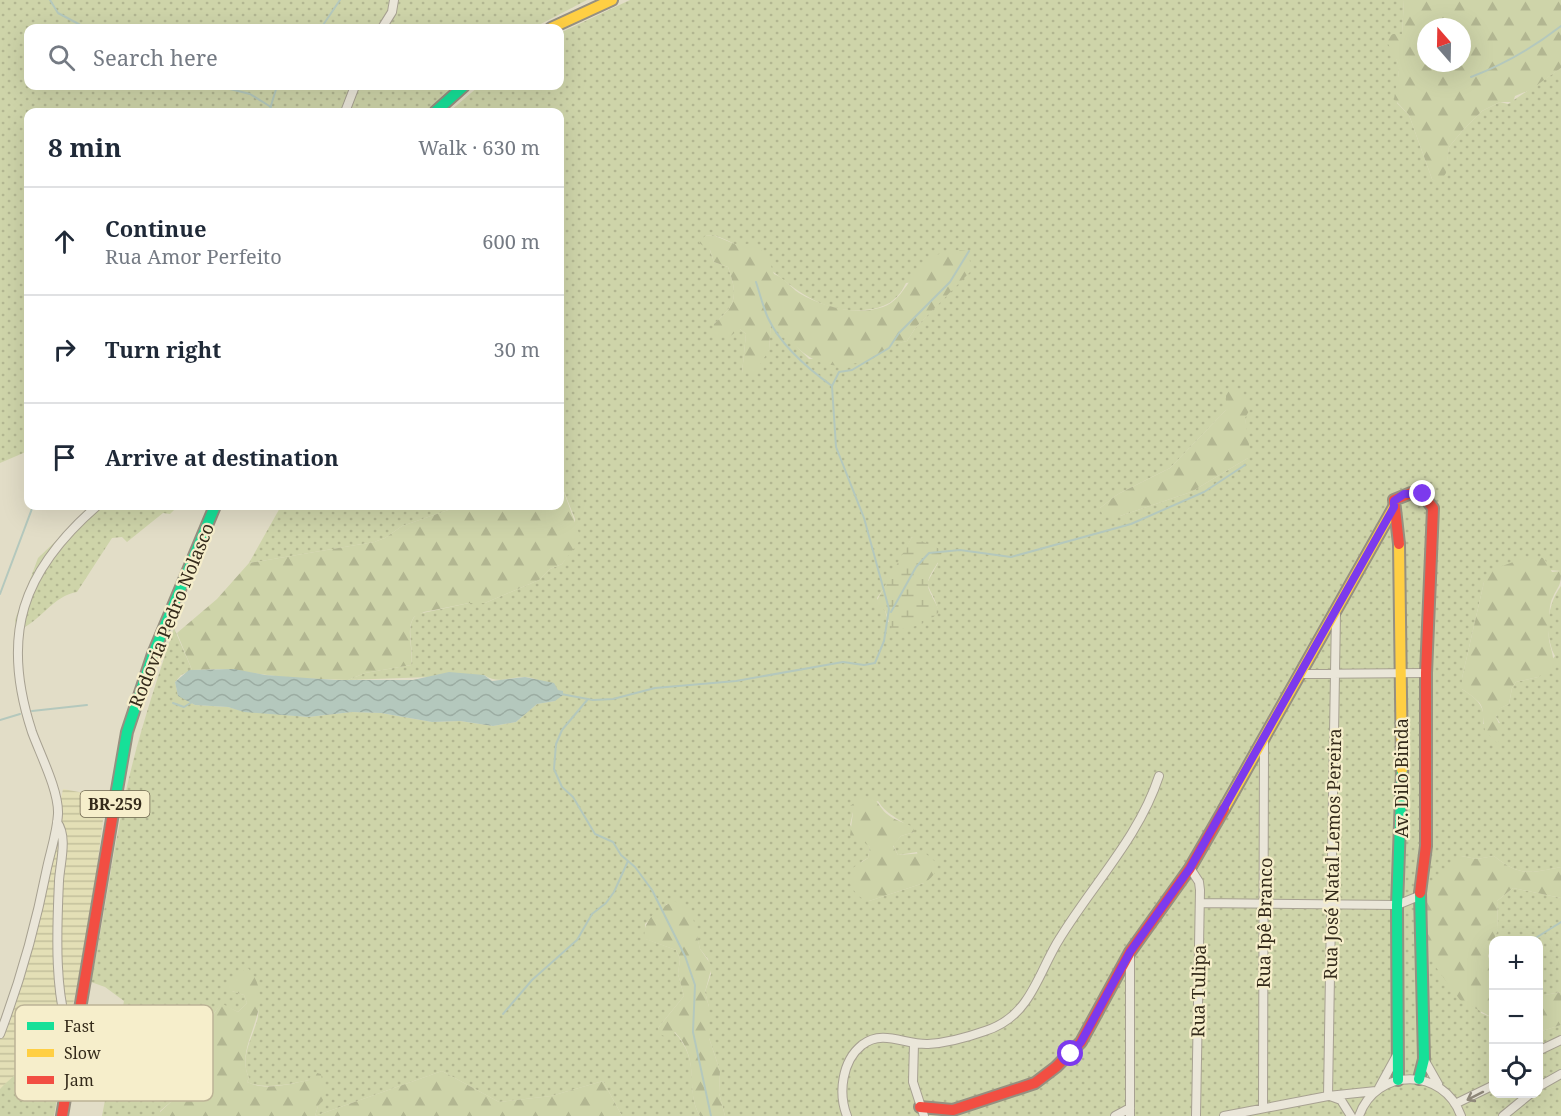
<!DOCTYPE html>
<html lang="en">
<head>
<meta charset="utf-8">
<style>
	:root { --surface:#fff; --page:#f6f6f7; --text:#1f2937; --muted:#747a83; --line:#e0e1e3 }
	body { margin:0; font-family:"Noto Serif",serif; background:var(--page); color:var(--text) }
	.controls { position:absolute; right:18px; bottom:18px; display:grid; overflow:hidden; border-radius:12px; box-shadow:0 6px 24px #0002 }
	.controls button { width:54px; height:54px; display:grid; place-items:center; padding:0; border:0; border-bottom:2px solid var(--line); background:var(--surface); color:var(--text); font:30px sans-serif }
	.compass { position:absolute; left:1417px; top:18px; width:54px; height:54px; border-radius:50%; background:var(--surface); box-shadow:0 6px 24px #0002; rotate:340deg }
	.stop { position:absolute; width:18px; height:18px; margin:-14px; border:4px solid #7c3aed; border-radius:50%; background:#fff }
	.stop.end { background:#7c3aed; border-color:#fff; box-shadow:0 2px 6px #0008 }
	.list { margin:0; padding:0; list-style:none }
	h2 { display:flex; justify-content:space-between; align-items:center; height:78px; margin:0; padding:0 24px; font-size:26px }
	h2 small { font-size:20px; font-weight:400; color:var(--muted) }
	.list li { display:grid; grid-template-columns:39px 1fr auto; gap:18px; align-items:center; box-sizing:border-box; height:108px; padding:0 24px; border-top:2px solid var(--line) }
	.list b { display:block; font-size:22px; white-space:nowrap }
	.list p { margin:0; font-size:20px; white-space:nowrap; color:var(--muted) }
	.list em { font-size:20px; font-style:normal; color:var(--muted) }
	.icon { flex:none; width:33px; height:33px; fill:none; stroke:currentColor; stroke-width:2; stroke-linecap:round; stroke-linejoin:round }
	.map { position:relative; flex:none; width:1561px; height:1116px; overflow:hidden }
	.search { position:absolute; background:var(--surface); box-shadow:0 6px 24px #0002; left:24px; top:24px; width:540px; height:66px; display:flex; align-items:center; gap:15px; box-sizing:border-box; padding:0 21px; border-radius:12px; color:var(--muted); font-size:22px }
	.panel { position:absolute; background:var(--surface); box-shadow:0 6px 24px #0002; left:24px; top:108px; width:540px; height:402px; border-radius:12px }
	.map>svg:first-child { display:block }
	.farmland { fill:url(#farmland-rules) }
	.grass { fill:url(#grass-dots); fill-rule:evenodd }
	.forest { fill:url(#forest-firs); fill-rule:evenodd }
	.wetland { fill:url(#wetland-marsh) }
	.water { fill:url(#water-waves) }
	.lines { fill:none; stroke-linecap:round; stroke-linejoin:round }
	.stream { stroke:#b4c8bd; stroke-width:2 }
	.street-casing { stroke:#a7a191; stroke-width:10 }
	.fast-casing { stroke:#969081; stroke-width:14 }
	.slow-casing { stroke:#969081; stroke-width:14 }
	.jam-casing { stroke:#969081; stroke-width:14 }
	.street { stroke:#eae6d9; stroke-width:8 }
	.fast { stroke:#16e098; stroke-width:10 }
	.slow { stroke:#ffcf43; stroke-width:10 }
	.jam { stroke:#f24e42; stroke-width:10 }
	.oneway { stroke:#8f887a }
	.route { stroke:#7c3aed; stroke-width:8 }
	.labels { text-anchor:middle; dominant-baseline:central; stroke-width:4.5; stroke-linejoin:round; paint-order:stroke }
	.shield { fill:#f6eecb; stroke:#6e654f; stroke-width:1.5 }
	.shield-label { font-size:16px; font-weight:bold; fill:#342a1a }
	.street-label { font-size:18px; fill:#342a1a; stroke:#f6eecb }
	.key { fill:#f6eecb; stroke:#bcb396; stroke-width:1.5 }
	.key-label { font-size:16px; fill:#342a1a }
</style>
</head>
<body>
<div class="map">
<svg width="1561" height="1116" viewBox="0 0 1561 1116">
	<defs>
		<pattern id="farmland-rules" width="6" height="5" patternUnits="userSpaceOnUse" patternTransform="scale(1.5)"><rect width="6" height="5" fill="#e3dfb6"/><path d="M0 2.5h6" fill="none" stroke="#c3c09c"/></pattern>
		<pattern id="grass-dots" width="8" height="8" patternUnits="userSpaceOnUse" patternTransform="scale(1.5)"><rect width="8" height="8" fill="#ced4a9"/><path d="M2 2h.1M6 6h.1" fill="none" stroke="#b2b691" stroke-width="1.8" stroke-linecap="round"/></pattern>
		<pattern id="forest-firs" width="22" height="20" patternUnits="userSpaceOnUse" patternTransform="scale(1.5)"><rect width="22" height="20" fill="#ced4a9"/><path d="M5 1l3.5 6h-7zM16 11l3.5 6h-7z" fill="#b2b691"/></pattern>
		<pattern id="wetland-marsh" width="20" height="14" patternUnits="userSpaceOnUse" patternTransform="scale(1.5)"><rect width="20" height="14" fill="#ced4a9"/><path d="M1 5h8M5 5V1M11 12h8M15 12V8" fill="none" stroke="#b2b691"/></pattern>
		<pattern id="water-waves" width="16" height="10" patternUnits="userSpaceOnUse" patternTransform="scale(1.5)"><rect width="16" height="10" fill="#b4c8bd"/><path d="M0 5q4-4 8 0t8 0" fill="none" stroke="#9baca2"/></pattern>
	</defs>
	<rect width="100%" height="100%" fill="#e2ddc7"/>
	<path class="farmland" d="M 63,789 L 106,797 L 88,935 L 72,1009 L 68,1050 L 47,1054 L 22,1069 L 0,1089 L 0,1030 L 48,861 Z"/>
	<path class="grass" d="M 0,0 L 587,0 L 533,28 L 28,28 L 28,86 L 453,86 L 425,112 L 28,112 L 28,451 L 0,463 Z
		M 630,0 L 1404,0 L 1402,34 L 1393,34 L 1393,48 L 1399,67 L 1397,103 L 1409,115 L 1432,179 L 1436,181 L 1447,161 L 1449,147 L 1463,130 L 1482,111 L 1500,102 L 1508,104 L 1561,68 L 1561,571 L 1549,570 L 1544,558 L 1484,582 L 1462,678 L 1462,689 C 1477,699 1486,706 1483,724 L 1500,723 L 1496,717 L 1498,709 L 1509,704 L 1512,688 L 1516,682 L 1538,677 L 1555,656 C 1544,635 1547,604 1561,586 L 1561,867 C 1530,873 1520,877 1494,856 L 1477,859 L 1461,856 L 1481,1013 L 1493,1018 L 1494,1094 L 1538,1094 L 1539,1032 L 1561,1025 L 1561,1116 L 725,1116 L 719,1093 L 720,1071 L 709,1038 L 709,1007 L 705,992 L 711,974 L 708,959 L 700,949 L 697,937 L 667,904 L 645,924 L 646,939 L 676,950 L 680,959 L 678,974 L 684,996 L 658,1028 L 674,1032 C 703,1062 684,1090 700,1116 L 622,1116 L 603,1081 L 551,1096 L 499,1102 L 442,1071 L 315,1116 L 318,1106 L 309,1080 C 290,1084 265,1090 247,1082 L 249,1078 C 240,1060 250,1042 256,1024 C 261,1011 257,996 256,982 L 232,991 L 244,995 L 247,1003 L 238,1012 L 221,1004 C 211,1016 204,1030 193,1041 C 189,1045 185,1045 181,1048 C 177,1050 153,1077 150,1082 L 173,1078 L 176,1082 L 173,1100 L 160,1111 L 160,1116 L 102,1116 L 124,1001 L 105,987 L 91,982 C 103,923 111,864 123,805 C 135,745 155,686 174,628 L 192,670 L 181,675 L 175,682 L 178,695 L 195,705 L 228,707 L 244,711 L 308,717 L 352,712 L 381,713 L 432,722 L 460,721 L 493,726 L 516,722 L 537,704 L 555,701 L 558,690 C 548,685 537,678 526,677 C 510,676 499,685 484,675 L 348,680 L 365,673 L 411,665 C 415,649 403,623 418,614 L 469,603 L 485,603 L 539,580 L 550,569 L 562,564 L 575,544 L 575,519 L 561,484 L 564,460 L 560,462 L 560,112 L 449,112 L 479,86 L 560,86 L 560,33 ZM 713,235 C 773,253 798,320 872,309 C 889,306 899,298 906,283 L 965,276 L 916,327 L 907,341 L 894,344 L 867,359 L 809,359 L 771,321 L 769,350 L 742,373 L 746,334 L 740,329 L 714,324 C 737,304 738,296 728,267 L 714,262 L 705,236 ZM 1227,393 L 1245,418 L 1248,458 L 1191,492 L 1120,516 L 1100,508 L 1118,494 L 1170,468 L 1226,410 ZM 912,537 L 938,563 L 927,583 C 931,594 937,601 938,612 L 888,622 L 885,610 L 879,605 L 877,598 L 892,577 ZM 878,801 C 888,817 903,819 914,832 L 901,836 L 893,845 L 898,855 L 917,852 L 924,883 L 869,901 L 861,862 L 868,858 L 870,847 L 850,825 L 853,812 Z
		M 93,506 L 178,506 L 170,514 L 163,513 L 127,542 L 122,537 L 112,538 L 77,592 C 52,596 42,621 17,631 L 15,620 L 38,558 Z
		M 281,506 L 460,506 L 402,526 L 385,538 L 374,542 L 249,563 Z
		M 1513,888 L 1561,898 L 1561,992 L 1539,996 L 1538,940 L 1494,940 L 1498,928 L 1497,901 Z
		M 66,1050 L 54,1116 L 0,1116 L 0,1089 C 20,1069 38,1055 66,1050 Z"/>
	<path class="forest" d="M 1404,0 L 1561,0 L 1561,68 L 1530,90 L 1515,96 L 1513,102 L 1500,102 L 1482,111 L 1463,130 L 1449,147 L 1446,173 L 1442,179 L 1436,182 L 1432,179 L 1409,115 L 1394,99 C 1400,66 1403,68 1385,39 L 1393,34 L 1402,34 ZM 1426,27 L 1462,27 L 1462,63 L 1426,63 Z
		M 713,235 L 737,245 L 755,243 L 769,260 L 774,274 C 785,278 790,287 799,293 C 823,307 856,316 883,307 C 910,298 912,255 952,251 C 959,250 963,249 969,253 L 971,271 L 916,327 L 907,341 C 891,344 881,354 866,360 C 820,377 801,352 771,322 L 769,350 L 756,371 L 742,373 L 746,334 L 740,329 L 729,337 L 713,335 L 714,324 C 737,304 738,296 728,267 L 714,262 L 710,250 L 699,243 L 705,236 Z
		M 1231,389 L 1238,390 L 1244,395 L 1249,411 L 1245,418 L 1250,451 L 1248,458 L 1191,492 L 1120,516 L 1111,519 L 1102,514 L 1100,508 L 1118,494 L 1170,468 L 1226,410 L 1226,394 Z
		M 564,459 L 561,484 L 581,539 L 562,564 L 550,569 L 539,580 L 485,603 L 469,603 L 424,612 L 414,617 C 405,629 414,650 411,665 L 365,673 L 348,680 L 291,678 L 220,669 L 192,670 L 177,633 L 217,599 L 249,563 L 374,542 L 385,538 L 402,526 L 460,506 L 560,506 L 560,462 Z
		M 1530,556 L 1544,558 L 1552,572 L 1561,571 C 1561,587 1559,584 1553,597 C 1548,605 1550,620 1549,630 C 1547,644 1555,653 1553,666 L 1538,677 L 1516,682 L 1512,688 L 1509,704 L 1499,709 L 1496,717 L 1502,730 L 1498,744 L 1485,731 C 1480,703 1489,708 1462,689 L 1462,678 L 1484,582 L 1491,570 Z
		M 862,797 C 878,796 877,805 887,814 C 895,821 904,822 913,827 L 914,832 L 901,836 L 893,846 L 898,855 L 925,853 L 938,864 C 936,873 932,878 924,883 L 869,901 C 857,898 853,890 848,879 L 854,867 L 868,858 L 870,847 L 859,838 L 850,836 L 853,812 L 850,806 Z
		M 1461,856 L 1477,859 L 1494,856 C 1520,877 1530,873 1561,867 L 1561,898 L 1513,888 L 1497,901 L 1498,929 L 1488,956 L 1493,969 L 1493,1018 L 1460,1000 L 1435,966 L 1422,933 L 1429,888 Z
		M 675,901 L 692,913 L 700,949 L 712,966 L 705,992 L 709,1007 L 709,1038 L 720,1071 L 719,1093 L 725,1116 L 700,1116 C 684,1090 702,1061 675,1032 L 666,1037 L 660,1034 L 658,1028 L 684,996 L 678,974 L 680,959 L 676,950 L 645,939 C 641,921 659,907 675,901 Z
		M 248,968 C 281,1006 232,1043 249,1078 L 247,1082 C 265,1091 290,1084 309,1080 L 313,1072 L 321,1074 L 325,1098 L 318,1106 L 315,1116 L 442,1071 L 499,1102 L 551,1096 L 603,1081 L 622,1116 L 160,1116 L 160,1112 L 173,1100 L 176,1082 L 173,1078 L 158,1090 L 146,1092 L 142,1083 L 150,1082 C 153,1077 177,1050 181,1048 C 186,1045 189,1045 193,1041 C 205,1030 212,1016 221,1003 L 238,1012 L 247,1003 L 244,995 L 232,991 L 228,987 L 235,976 Z
		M 1561,992 L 1561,1025 L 1539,1032 L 1539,996 Z"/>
	<path class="wetland" d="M 912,537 L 942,550 C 941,562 931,570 928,581 C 926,591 937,602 939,612 C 926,625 909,629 892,630 L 885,610 L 875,604 Z"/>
	<path class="water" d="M 234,669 L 265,675 L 335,680 L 413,680 L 449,672 L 484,675 L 492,681 L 525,677 L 554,683 L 558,690 L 563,691 L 563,695 L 555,701 L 537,704 L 516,722 L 493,726 L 460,721 L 432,722 L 381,713 L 352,712 L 308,717 L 244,712 L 228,707 L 195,705 L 178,696 L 175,682 L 189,670 Z"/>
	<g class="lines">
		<path class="stream" d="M 50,0 L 58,13 L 86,28
			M 321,28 L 340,0
			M 1471,77 C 1503,65 1534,47 1561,26
			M 218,86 L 250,94 L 271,107
			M 269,112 L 277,86
			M 756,282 C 760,294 763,307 768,318 C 781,346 807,368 832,386
			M 0,594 L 33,506
			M 891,612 L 916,567 L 929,553 L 960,550 L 1011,557 L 1131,524 L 1204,492 L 1245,465
			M 561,694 L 593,700 L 613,699 L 655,688 L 736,681 L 843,662 L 864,665 L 875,663 L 884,641 L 889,609 L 864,518 L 836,447 L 832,386 L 839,372 L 852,370 L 889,348 L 899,333 L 950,282 L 969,251
			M 588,699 L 562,730 L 556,744 L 554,769 L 562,787 L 573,797 L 595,834 L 613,842 L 621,855 L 635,867 L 652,890 L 685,956 L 695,985 L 693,1032 L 711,1116
			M 173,703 L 184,707 L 192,702
			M 32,711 L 87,705
			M 0,720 L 20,714
			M 1534,939 L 1561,922
			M 503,1014 L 532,980 L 577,940 L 592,914 L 606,903 L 614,892 L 628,861"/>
		<defs>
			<path id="street" d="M 382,28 L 392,12 L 394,0
				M 345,112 L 355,86
				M 1300,674 L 1426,673
				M 57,822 C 68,837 60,863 59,881 C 57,925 53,1002 73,1041
				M 1190,868 L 1199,882 L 1200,890 L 1196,1116
				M 1200,903 L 1397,905 L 1419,896
				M 1130,954 L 1130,1116
				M 0,1034 C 21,979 36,924 47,868 C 51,850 57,832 58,814 C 59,791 40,754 32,732 C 0,635 22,571 97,506
				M 914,1043 L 913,1082 L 924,1116
				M 1538,1051 L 1561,1040
				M 1425,1061 L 1438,1084
				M 1538,1087 L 1561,1074
				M 1379,1088 L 1397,1055
				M 1328,1096 L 1336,613
				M 1330,1096 L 1341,1100 L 1351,1116
				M 1455,1104 L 1494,1085
				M 1263,1108 L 1264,738
				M 847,1116 C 838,1093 842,1061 862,1045 C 883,1029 905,1045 928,1044 C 946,1043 968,1037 985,1031 C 1001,1026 1015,1016 1025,1002 C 1039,983 1047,958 1060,938 C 1093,884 1139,837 1159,776
				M 1115,1116 L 1130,1108
				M 1224,1116 L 1328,1096 L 1376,1091
				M 1359,1116 C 1376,1067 1444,1067 1461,1116
				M 1503,1116 L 1530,1094"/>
			<path id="fast" d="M 435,112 L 464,86
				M 114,807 L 127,732 L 153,654 L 215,506
				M 1419,1079 L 1424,1059 L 1420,893
				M 1398,1080 L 1397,905 L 1402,770"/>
			<path id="slow" d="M 551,28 L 612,0
				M 1399,544 L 1402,770
				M 1224,809 L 1394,507"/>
			<path id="jam" d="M 1399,544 L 1394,500 L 1411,493 L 1422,494 L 1433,508 L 1426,673 L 1426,846 L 1420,893
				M 920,1107 L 953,1110 L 1035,1083 L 1056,1067 L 1081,1042 L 1130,952 L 1190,868 L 1224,809
				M 62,1116 L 114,807"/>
		</defs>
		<use href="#street" class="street-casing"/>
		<use href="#fast" class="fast-casing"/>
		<use href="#slow" class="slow-casing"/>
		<use href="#jam" class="jam-casing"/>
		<use href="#street" class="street"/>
		<use href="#fast" class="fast"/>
		<use href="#slow" class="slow"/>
		<use href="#jam" class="jam"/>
	</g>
	<defs><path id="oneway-shaft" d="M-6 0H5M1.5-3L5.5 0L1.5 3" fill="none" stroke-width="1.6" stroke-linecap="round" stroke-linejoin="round" transform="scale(1.5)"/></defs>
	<use class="oneway" href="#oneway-shaft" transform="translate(1475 1096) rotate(153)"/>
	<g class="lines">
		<path class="route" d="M 1071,1054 L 1081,1042 L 1130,952 L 1190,868 L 1394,507 L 1394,501 L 1404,494 L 1423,494"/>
	</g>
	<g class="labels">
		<rect class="shield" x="80.5" y="791" width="69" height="26" rx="4.5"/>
		<g class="shield-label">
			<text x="115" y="804">BR-259</text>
		</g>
		<g class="street-label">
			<text transform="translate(171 615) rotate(-68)">Rodovia Pedro Nolasco</text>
			<text transform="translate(1401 778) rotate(-90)">Av. Dilo Binda</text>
			<text transform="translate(1332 854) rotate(-89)">Rua José Natal Lemos Pereira</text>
			<text transform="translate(1264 923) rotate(-89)">Rua Ipê Branco</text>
			<text transform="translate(1198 991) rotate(-89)">Rua Tulipa</text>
		</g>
	</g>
	<rect x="15" y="1005" width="198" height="96" rx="9" class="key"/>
	<rect x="27" y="1022" width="27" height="8" fill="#16e098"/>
	<rect x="27" y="1049" width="27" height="8" fill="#ffcf43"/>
	<rect x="27" y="1076" width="27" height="8" fill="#f24e42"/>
	<g class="key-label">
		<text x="64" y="1032">Fast</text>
		<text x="64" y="1059">Slow</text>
		<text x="64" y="1086">Jam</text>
	</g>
</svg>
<div class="controls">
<button>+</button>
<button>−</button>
<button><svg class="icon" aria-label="locate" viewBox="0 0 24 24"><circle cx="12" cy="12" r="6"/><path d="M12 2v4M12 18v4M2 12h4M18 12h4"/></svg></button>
</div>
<svg class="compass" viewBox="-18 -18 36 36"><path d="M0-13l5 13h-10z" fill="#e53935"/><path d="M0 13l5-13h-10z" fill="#747a83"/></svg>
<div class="stop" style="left:1071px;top:1054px"></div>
<div class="stop end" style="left:1423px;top:494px"></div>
<div class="search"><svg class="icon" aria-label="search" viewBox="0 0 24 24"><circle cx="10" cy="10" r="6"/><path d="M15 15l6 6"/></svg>Search here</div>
<section class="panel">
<h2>8 min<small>Walk · 630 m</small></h2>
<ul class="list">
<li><svg class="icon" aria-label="ahead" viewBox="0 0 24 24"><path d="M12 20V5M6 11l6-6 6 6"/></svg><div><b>Continue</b><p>Rua Amor Perfeito</p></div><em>600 m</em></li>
<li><svg class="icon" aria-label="right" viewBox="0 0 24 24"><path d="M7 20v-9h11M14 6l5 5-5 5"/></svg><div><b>Turn right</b></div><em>30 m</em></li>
<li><svg class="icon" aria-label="arrive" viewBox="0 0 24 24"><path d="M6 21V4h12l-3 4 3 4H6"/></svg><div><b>Arrive at destination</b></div></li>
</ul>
</section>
</div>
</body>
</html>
